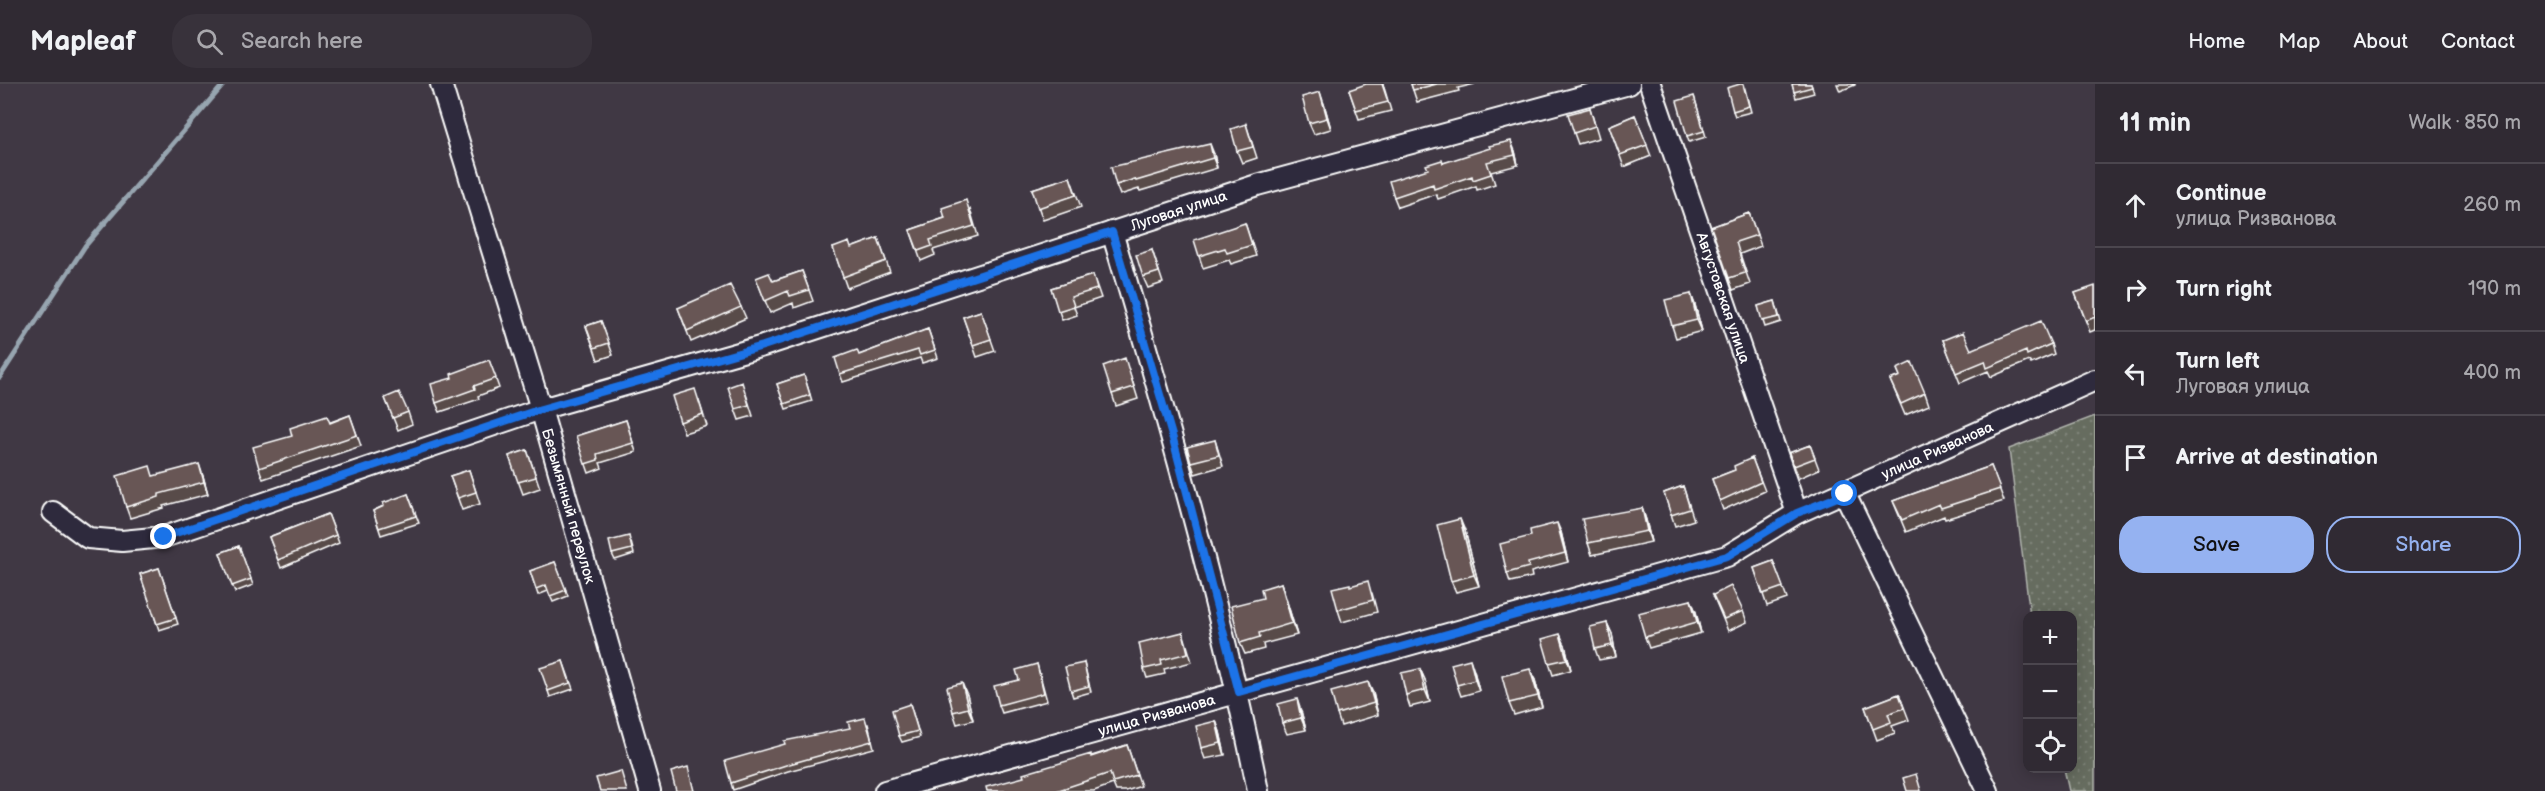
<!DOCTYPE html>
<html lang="en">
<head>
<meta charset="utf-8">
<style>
	:root { --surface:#302a33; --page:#38323b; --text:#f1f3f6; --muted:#a8a7ac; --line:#4b464e; --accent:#95b2f1 }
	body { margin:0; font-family:"Balsamiq Sans",sans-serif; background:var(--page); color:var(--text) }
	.controls { position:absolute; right:18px; bottom:18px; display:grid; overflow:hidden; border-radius:12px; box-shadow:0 3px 15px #0003 }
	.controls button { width:54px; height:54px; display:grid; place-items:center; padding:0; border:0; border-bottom:2px solid var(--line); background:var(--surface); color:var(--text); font:30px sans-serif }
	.stop { position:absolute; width:18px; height:18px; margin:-14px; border:4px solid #1a73e8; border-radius:50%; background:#fff }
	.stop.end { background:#1a73e8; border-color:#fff; box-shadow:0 2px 6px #0008 }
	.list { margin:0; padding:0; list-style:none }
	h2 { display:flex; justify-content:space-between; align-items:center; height:78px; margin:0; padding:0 24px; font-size:26px }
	h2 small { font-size:20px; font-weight:400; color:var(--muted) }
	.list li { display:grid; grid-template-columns:39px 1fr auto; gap:18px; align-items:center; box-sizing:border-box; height:84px; padding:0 24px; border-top:2px solid var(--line) }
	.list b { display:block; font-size:22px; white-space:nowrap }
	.list p { margin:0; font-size:20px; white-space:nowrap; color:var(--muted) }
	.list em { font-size:20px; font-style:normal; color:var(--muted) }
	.actions { display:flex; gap:12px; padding:18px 24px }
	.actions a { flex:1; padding:14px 0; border:2px solid var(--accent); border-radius:24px; text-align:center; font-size:21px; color:var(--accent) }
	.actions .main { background:var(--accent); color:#111 }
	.icon { flex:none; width:33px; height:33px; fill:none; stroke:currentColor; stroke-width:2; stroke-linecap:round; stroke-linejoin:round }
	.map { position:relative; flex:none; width:2095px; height:707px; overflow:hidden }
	header { display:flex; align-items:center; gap:36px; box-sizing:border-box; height:84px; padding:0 30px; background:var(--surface); border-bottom:2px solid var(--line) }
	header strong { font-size:28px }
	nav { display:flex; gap:33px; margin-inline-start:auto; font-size:21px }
	.search { width:420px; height:54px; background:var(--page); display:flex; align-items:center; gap:15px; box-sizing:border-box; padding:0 21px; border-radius:24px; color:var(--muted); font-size:22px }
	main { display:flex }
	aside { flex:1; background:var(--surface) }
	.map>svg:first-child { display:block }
	.grass { fill:url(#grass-dots); stroke:#b2b6af; stroke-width:1.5 }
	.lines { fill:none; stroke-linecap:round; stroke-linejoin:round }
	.stream { stroke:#97a5b0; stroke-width:5 }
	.minor-casing { stroke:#fff; stroke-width:24 }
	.minor { stroke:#2f2a3d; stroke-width:20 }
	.wall { fill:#594b49; stroke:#fff; stroke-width:1.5 }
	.shaded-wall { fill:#483d3c; stroke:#fff; stroke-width:1.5 }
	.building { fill:#675755; stroke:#fff; stroke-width:1.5 }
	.route { stroke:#1a73e8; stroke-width:8 }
	.labels { text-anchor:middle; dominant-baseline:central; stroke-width:4.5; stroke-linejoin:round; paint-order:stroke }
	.street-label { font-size:15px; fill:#fff; stroke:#2f2a3d }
</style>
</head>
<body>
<header>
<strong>Mapleaf</strong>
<div class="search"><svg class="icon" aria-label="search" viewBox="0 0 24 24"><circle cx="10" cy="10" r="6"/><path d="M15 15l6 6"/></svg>Search here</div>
<nav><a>Home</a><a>Map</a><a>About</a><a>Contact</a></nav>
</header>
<main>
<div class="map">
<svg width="2095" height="707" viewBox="0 0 2095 707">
	<defs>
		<pattern id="grass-dots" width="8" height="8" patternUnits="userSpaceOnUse" patternTransform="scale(1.5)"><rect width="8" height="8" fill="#666c5f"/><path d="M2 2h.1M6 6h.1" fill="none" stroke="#7d8277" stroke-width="1.8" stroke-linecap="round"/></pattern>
	</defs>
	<rect width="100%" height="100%" fill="#403844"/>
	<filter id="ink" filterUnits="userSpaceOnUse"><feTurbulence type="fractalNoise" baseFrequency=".0167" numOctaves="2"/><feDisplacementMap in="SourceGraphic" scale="12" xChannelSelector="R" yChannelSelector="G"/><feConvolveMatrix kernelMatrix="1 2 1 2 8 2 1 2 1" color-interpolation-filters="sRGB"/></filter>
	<g filter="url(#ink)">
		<path class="grass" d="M 2095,332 L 2095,707 L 2069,707 L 2064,685 L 2072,684 L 2072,532 L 2030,531 L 2009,365 Z"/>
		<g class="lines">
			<path class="stream" d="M 0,293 L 85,162 L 224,0"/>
			<defs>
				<g id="minor">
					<path id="s1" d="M 441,0 L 541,325 L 650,707"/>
					<path id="s2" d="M 1650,0 L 1797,429"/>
					<path d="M 1112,148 C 1167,333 1220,518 1258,707"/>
					<path d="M 1845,410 L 1988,707"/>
					<path id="s3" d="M 53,428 L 88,454 L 122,457 L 164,453 L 541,325 L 763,262 L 1257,101 L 1629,0"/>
					<path id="s4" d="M 885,707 L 1727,472 L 1797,429 L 2095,296"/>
				</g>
			</defs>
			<use href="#minor" class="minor-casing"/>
			<use href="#minor" class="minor"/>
		</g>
		<path class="wall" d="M 1383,0 L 1391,27 L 1359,35 L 1349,6 Z
			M 1411,0 L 1475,0 L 1458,4 L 1459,7 L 1417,18 Z
			M 1792,0 L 1811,0 L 1814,9 L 1796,14 Z
			M 1837,0 L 1855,0 L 1855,1 L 1840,7 Z
			M 1745,5 L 1751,28 L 1735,32 L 1733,27 Z
			M 1694,12 L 1706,53 L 1689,58 L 1687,52 Z
			M 1324,20 L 1331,45 L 1314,50 L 1309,39 Z
			M 1590,24 L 1599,54 L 1578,60 L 1574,49 Z
			M 1635,31 L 1651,72 L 1624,83 L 1609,42 Z
			M 1246,40 L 1257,74 L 1242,79 L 1237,67 Z
			M 1515,67 L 1518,81 L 1491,88 L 1495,100 L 1477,106 L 1476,102 L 1438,115 L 1436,110 L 1398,123 L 1394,113 L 1443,79 Z
			M 1214,70 L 1217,84 L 1140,107 L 1139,105 L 1120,111 L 1116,101 Z
			M 1070,93 L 1081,123 L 1043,136 L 1032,105 Z
			M 970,125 L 978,152 L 933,166 L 935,171 L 921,177 L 910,146 Z
			M 1749,129 L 1761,162 L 1740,170 L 1750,200 L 1733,206 L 1711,143 Z
			M 1245,139 L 1256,172 L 1231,180 L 1229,176 L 1203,184 L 1199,172 Z
			M 878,154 L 890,188 L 847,204 L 833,164 L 851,164 Z
			M 1152,166 L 1163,199 L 1148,204 L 1143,193 Z
			M 802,187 L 813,217 L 794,224 L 793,219 L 770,229 L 756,194 L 773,197 Z
			M 1093,191 L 1101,214 L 1074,223 L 1077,231 L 1062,236 L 1051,204 Z
			M 2095,203 L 2095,246 L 2090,248 L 2075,209 Z
			M 1691,210 L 1695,221 L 1702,247 L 1676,254 L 1672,242 Z
			M 1775,217 L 1781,238 L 1765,243 L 1758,222 Z
			M 741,223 L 746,234 L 691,258 L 678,224 Z
			M 981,227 L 995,267 L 977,273 L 963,233 Z
			M 601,237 L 613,271 L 598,276 L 586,242 Z
			M 928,245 L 938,274 L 922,279 L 920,274 L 843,298 L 840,290 L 859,271 Z
			M 1943,256 L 1971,266 L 2051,260 L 2054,270 L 2031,280 L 2029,277 L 1991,293 L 1988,287 L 1960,299 Z
			M 489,276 L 499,304 L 478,312 L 479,315 L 440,328 L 436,319 L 452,294 Z
			M 1897,285 L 1925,309 L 1929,321 L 1905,331 L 1890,296 L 1900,292 Z
			M 1129,286 L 1138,315 L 1116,322 L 1112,310 Z
			M 804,291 L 812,317 L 786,325 L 777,300 Z
			M 746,310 L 753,332 L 739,336 L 735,325 Z
			M 385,314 L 408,328 L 412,340 L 398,346 Z
			M 699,317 L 707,342 L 684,349 L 680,338 Z
			M 350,331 L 361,362 L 263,395 L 259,384 L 292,352 Z
			M 626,336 L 636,368 L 600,379 L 602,384 L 589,389 L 576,352 Z
			M 1215,356 L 1223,382 L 1195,390 L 1191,378 Z
			M 1810,361 L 1819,385 L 1799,394 L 1789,369 Z
			M 527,366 L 540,404 L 523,410 L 509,372 Z
			M 1752,374 L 1765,407 L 1723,426 L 1712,395 L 1735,386 Z
			M 1991,382 L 2004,417 L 1945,435 L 1944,432 L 1906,448 L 1893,417 Z
			M 469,386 L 480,420 L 462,426 L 450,392 Z
			M 154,392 L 203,392 L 208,410 L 163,422 L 164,424 L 130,434 L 126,423 Z
			M 1683,402 L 1694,436 L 1675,442 L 1664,409 Z
			M 408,410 L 419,439 L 381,451 L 373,427 Z
			M 1642,424 L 1646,436 L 1651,458 L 1592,471 L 1588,459 Z
			M 328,430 L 339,459 L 281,484 L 269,453 Z
			M 1465,447 L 1479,502 L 1456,508 L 1451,497 Z
			M 1561,448 L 1568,478 L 1531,488 L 1532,493 L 1510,498 L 1507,489 Z
			M 631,458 L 634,470 L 615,476 L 612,470 Z
			M 239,462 L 253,501 L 235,508 L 220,469 Z
			M 1773,477 L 1787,515 L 1767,522 L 1754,484 Z
			M 555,478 L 568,512 L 553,518 L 548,507 L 538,511 L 530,487 Z
			M 159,484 L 178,540 L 159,546 L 140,490 Z
			M 1281,499 L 1297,551 L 1263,560 L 1264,565 L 1245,570 L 1240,559 L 1263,514 Z
			M 1351,502 L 1372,509 L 1377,528 L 1342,538 L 1338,526 Z
			M 1713,511 L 1743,527 L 1747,538 L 1728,547 Z
			M 1691,516 L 1696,528 L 1701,549 L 1649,564 L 1645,553 Z
			M 1607,539 L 1612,550 L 1616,573 L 1599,576 L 1595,565 Z
			M 1183,548 L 1192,578 L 1164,585 L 1165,590 L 1147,594 L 1144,585 Z
			M 1565,561 L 1571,586 L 1553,591 L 1549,579 Z
			M 563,577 L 573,605 L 550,613 L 548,607 Z
			M 1084,579 L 1091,608 L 1073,613 L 1071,607 Z
			M 1037,580 L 1047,617 L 1002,629 L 999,621 L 1019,596 Z
			M 1420,585 L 1425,596 L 1430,618 L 1410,623 L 1406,611 Z
			M 1474,587 L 1479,607 L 1461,612 L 1457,601 Z
			M 1535,596 L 1542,623 L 1514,631 L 1509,619 Z
			M 1373,609 L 1378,631 L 1341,642 L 1337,630 Z
			M 1899,610 L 1909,636 L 1892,642 L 1895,649 L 1877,656 L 1865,623 Z
			M 967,611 L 973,636 L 957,640 L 953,628 Z
			M 910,620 L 920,653 L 902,658 L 899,652 Z
			M 1301,627 L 1306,646 L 1287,650 L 1282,639 Z
			M 1216,637 L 1220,648 L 1225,671 L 1205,675 L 1201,664 Z
			M 868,640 L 874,664 L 788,687 L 733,706 L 731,699 Z
			M 1127,661 L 1141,702 L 1126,707 L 1116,707 L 1113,700 L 1094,707 L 987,707 L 1024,693 Z"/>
		<path class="shaded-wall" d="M 1320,8 L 1324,20 L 1331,45 L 1327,34 Z
			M 1511,57 L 1515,67 L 1518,81 L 1515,71 Z
			M 1210,60 L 1214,70 L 1217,84 L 1213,74 Z
			M 1691,210 L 1695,221 L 1702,247 L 1697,236 Z
			M 199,380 L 203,392 L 208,410 L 204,398 Z
			M 1642,424 L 1646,436 L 1651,458 L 1647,447 Z
			M 1460,435 L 1465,447 L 1479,502 L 1474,491 Z
			M 1557,439 L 1561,448 L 1568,478 L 1565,469 Z
			M 1281,499 L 1285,511 L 1297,551 L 1292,539 Z
			M 1691,516 L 1696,528 L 1701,549 L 1697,538 Z
			M 1607,539 L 1612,550 L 1616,573 L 1612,561 Z
			M 1560,550 L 1565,561 L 1571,586 L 1567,575 Z
			M 1470,575 L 1474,587 L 1479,607 L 1475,596 Z
			M 1420,585 L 1425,596 L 1430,618 L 1425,606 Z
			M 1530,585 L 1535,596 L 1542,623 L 1538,612 Z
			M 1368,598 L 1373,609 L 1378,631 L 1374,619 Z
			M 962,599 L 967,611 L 973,636 L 968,624 Z
			M 1297,615 L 1301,627 L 1306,646 L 1301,634 Z
			M 1216,637 L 1220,648 L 1225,671 L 1221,659 Z"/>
		<path class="building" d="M 1366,0 L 1382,0 L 1388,18 L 1356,26 L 1349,6 Z
			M 1411,0 L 1437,0 L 1413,6 Z
			M 1740,0 L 1743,0 L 1749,22 L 1733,27 L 1727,4 Z
			M 1792,0 L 1811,0 L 1812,3 L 1794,8 Z
			M 1320,8 L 1327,34 L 1309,39 L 1302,13 Z
			M 1694,12 L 1704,47 L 1687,52 L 1677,17 Z
			M 1590,24 L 1595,42 L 1574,49 L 1568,30 Z
			M 1635,31 L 1647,61 L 1620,71 L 1609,42 Z
			M 1246,40 L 1253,63 L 1237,67 L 1231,45 Z
			M 1511,57 L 1515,71 L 1487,78 L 1491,90 L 1473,96 L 1472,92 L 1434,105 L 1433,100 L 1394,113 L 1389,97 L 1428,85 L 1426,81 L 1442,76 L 1443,79 L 1490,64 L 1489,62 Z
			M 1210,60 L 1213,74 L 1136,97 L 1135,95 L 1116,101 L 1111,83 Z
			M 1070,93 L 1076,111 L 1038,124 L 1032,105 Z
			M 966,116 L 974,142 L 930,156 L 932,162 L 918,167 L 910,146 L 945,134 L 942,124 Z
			M 1749,129 L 1757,151 L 1736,158 L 1745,189 L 1729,194 L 1711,143 Z
			M 1245,139 L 1252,161 L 1227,169 L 1225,164 L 1199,172 L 1194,156 Z
			M 878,154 L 886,177 L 843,193 L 833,164 L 849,158 L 851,164 Z
			M 1152,166 L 1159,188 L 1143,193 L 1136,171 Z
			M 802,187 L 809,206 L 790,212 L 788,207 L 765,217 L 756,194 L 769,189 L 773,197 Z
			M 1093,191 L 1097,205 L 1071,213 L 1074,222 L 1058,227 L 1051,204 Z
			M 730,201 L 741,223 L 687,247 L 678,224 Z
			M 2095,203 L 2095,233 L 2086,237 L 2075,209 L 2095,202 Z
			M 1691,210 L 1697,236 L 1672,242 L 1665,216 Z
			M 1775,217 L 1779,233 L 1762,237 L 1758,222 Z
			M 981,227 L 991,255 L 973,261 L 963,233 Z
			M 601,237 L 609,259 L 594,264 L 586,242 Z
			M 2041,237 L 2051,260 L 2027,271 L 2026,267 L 1987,284 L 1985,277 L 1956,289 L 1943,256 L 1963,248 L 1971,266 Z
			M 928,245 L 935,266 L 920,271 L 918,266 L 840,290 L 835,274 L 857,266 L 859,271 Z
			M 1125,274 L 1134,303 L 1112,310 L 1103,282 Z
			M 489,276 L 496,294 L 474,302 L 475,305 L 436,319 L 431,300 L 452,294 L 451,290 Z
			M 1912,278 L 1925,309 L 1901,320 L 1890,296 L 1900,292 L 1897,285 Z
			M 804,291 L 810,311 L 784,320 L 777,300 Z
			M 742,298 L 749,321 L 735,325 L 728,303 Z
			M 695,305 L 703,330 L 680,338 L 672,312 Z
			M 399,308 L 408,328 L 393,334 L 385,314 Z
			M 350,331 L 357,351 L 259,384 L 253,363 L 292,352 L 290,344 L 327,332 L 330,339 Z
			M 626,336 L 633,359 L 597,370 L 598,376 L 585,380 L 576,352 Z
			M 1215,356 L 1219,371 L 1191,378 L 1187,363 Z
			M 1810,361 L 1815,374 L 1794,382 L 1789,369 Z
			M 527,366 L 536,393 L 518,398 L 509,372 Z
			M 1752,374 L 1761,398 L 1720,417 L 1712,395 L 1735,386 L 1734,382 Z
			M 199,380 L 204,398 L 159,410 L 159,413 L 126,423 L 117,392 L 150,382 L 153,392 Z
			M 1991,382 L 2000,405 L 1941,424 L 1939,420 L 1902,436 L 1893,417 Z
			M 469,386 L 476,408 L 458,414 L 450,392 Z
			M 1683,402 L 1690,425 L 1671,431 L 1664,409 Z
			M 408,410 L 416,432 L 379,444 L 373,427 L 384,422 L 383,419 Z
			M 1642,424 L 1647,447 L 1588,459 L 1582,435 Z
			M 328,430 L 336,451 L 278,476 L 269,453 Z
			M 1460,435 L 1474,491 L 1451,497 L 1437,441 Z
			M 1557,439 L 1565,469 L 1528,479 L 1529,483 L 1507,489 L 1500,460 L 1531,452 L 1530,446 Z
			M 629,452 L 632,465 L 612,470 L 609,457 Z
			M 239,462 L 251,495 L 232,502 L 220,469 Z
			M 1773,477 L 1783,503 L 1763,510 L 1754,484 Z
			M 555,478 L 566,506 L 550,512 L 546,501 L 536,505 L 530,487 Z
			M 159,484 L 176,534 L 157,540 L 140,490 Z
			M 1368,497 L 1373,516 L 1338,526 L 1332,504 L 1350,500 L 1350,502 Z
			M 1281,499 L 1292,539 L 1259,549 L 1260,553 L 1240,559 L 1231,522 L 1263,514 L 1261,505 Z
			M 1731,502 L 1743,527 L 1724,535 L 1713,511 Z
			M 1691,516 L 1697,538 L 1645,553 L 1638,529 Z
			M 1607,539 L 1612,561 L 1595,565 L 1590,543 Z
			M 1183,548 L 1188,569 L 1161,576 L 1162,581 L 1144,585 L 1139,559 Z
			M 1560,550 L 1567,575 L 1549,579 L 1542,555 Z
			M 1470,575 L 1475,596 L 1457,601 L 1451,580 Z
			M 563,577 L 570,599 L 548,607 L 540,584 Z
			M 1084,579 L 1089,602 L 1071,607 L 1065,583 Z
			M 1037,580 L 1044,609 L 999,621 L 994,602 L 1019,596 L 1016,586 Z
			M 1420,585 L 1425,606 L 1406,611 L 1401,589 Z
			M 1530,585 L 1538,612 L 1509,619 L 1502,592 Z
			M 1368,598 L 1374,619 L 1337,630 L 1331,608 Z
			M 962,599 L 968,624 L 953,628 L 947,603 Z
			M 1899,610 L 1904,624 L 1888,630 L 1891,638 L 1873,645 L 1865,623 Z
			M 1297,615 L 1301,634 L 1282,639 L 1278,620 Z
			M 910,620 L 918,647 L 899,652 L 892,626 Z
			M 865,634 L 872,657 L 786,681 L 731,699 L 725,677 L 785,660 L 784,657 L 850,644 L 848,638 Z
			M 1216,637 L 1221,659 L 1201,664 L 1196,642 Z
			M 1127,661 L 1137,691 L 1113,698 L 1110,689 L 1056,707 L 987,707 L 986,703 L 1024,693 L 1023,690 L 1091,670 L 1091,673 Z
			M 688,683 L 694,707 L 676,707 L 671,688 Z
			M 621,687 L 627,707 L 600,707 L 596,694 Z
			M 1916,690 L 1921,707 L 1907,707 L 1903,694 Z"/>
	</g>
	<g class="lines" filter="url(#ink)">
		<path class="route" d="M 164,453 L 541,325 L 763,262 L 1112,148 L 1173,355 L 1239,608 L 1727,472 L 1797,429 L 1845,410"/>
	</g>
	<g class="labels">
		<g class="street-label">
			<text stroke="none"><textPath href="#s3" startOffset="1186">Луговая улица</textPath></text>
			<text stroke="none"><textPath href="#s2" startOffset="226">Августовская улица</textPath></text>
			<text stroke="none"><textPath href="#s4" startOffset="1110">улица Ризванова</textPath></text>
			<text stroke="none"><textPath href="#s1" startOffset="441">Безымянный переулок</textPath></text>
			<text stroke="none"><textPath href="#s4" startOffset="282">улица Ризванова</textPath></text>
		</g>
	</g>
</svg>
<div class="controls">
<button>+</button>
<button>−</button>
<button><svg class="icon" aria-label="locate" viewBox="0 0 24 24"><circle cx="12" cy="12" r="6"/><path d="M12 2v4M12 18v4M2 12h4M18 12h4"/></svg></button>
</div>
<div class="stop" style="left:1845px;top:410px"></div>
<div class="stop end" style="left:164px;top:453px"></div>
</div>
<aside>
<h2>11 min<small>Walk · 850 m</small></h2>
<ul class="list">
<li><svg class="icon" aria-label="ahead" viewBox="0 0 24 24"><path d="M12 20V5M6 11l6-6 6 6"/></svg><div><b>Continue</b><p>улица Ризванова</p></div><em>260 m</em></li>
<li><svg class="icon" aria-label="right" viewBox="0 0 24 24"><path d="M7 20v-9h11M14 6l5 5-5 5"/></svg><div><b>Turn right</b></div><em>190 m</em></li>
<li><svg class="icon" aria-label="left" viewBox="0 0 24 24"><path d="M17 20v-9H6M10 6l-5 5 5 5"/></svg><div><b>Turn left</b><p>Луговая улица</p></div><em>400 m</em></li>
<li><svg class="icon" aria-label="arrive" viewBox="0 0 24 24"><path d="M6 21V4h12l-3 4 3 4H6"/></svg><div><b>Arrive at destination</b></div></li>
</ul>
<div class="actions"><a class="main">Save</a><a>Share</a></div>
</aside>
</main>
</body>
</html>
